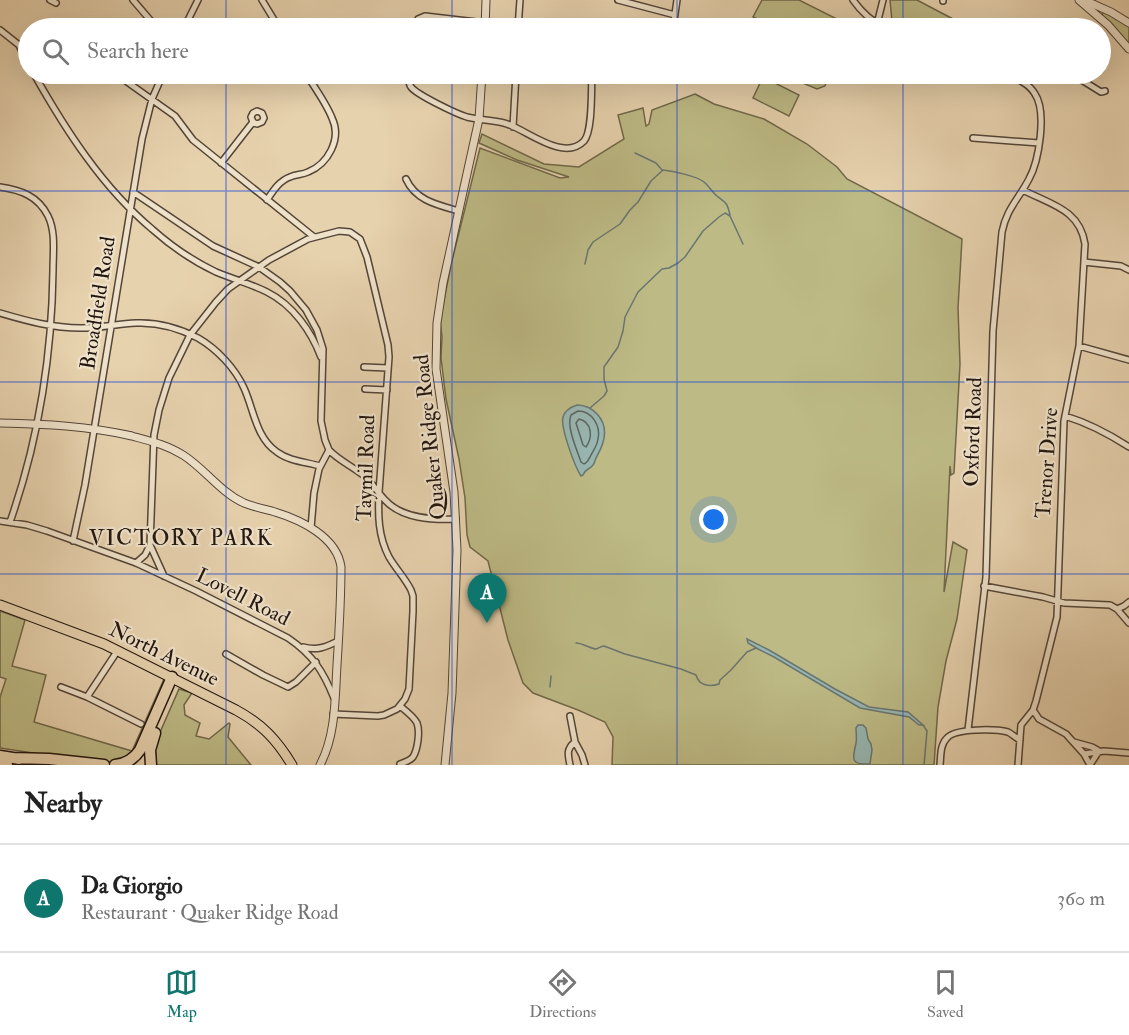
<!DOCTYPE html>
<html lang="en">
<head>
<meta charset="utf-8">
<style>
	:root { --surface:#fff; --page:#f2f2f2; --text:#222; --muted:#767676; --line:#e0e0e0; --accent:#0f766e }
	body { margin:0; font-family:"IM FELL Double Pica",serif; background:var(--page); color:var(--text) }
	.you { position:absolute; left:714px; top:520px; width:21px; height:21px; margin:-15px; border:4px solid #fff; border-radius:50%; background:#1a73e8; box-shadow:0 0 0 9px #1a73e833 }
	.badge { display:grid; place-items:center; width:39px; height:39px; border-radius:50%; background:var(--accent); color:#fff; font-size:20px; font-weight:700 }
	.pin { position:absolute; translate:-50% -50px; filter:drop-shadow(0 2px 3px #0008) }
	.pin::after { content:''; position:absolute; top:32px; width:21px; height:18px; background:inherit; clip-path:polygon(0 0,100% 0,50% 100%) }
	.list { margin:0; padding:0; list-style:none }
	h2 { display:flex; justify-content:space-between; align-items:center; height:78px; margin:0; padding:0 24px; font-size:26px }
	h2 small { font-size:20px; font-weight:400; color:var(--muted) }
	.list li { display:grid; grid-template-columns:39px 1fr auto; gap:18px; align-items:center; box-sizing:border-box; height:108px; padding:0 24px; border-top:2px solid var(--line) }
	.list b { display:block; font-size:22px; white-space:nowrap }
	.list p { margin:0; font-size:20px; white-space:nowrap; color:var(--muted) }
	.list em { font-size:20px; font-style:normal; color:var(--muted) }
	.icon { flex:none; width:33px; height:33px; fill:none; stroke:currentColor; stroke-width:2; stroke-linecap:round; stroke-linejoin:round }
	.map { position:relative; flex:none; width:1129px; height:765px; overflow:hidden }
	.search { position:absolute; background:var(--surface); box-shadow:0 6px 24px #0002; left:18px; right:18px; top:18px; height:66px; display:flex; align-items:center; gap:15px; box-sizing:border-box; padding:0 21px; border-radius:33px; color:var(--muted); font-size:22px }
	.sheet { height:186px; background:var(--surface) }
	nav { display:flex; justify-content:space-around; align-items:center; box-sizing:border-box; height:84px; border-top:2px solid var(--line); background:var(--surface); font-size:16px; color:var(--muted) }
	nav a { display:grid; justify-items:center; gap:3px }
	nav .on { color:var(--accent) }
	.map>svg:first-child { display:block }
	.green { fill:#bdba85; stroke:#70684a; stroke-width:1.5 }
	.water { fill:#98b6b1; stroke:#697671; stroke-width:1.5 }
	.lines { fill:none; stroke-linecap:round; stroke-linejoin:round }
	.shore { stroke:#5d6660; stroke-width:1.5 }
	.stream { stroke:#697671; stroke-width:1.5 }
	.minor-casing { stroke:#534538; stroke-width:8 }
	.tertiary-casing { stroke:#534538; stroke-width:9 }
	.primary-casing { stroke:#221610; stroke-width:11 }
	.motorway-casing { stroke:#221610; stroke-width:13 }
	.minor { stroke:#efe2ca; stroke-width:5 }
	.tertiary { stroke:#efe2ca; stroke-width:7 }
	.primary { stroke:#e7d2ae; stroke-width:9 }
	.motorway { stroke:#e7d2ae; stroke-width:10 }
	.grid { fill:none; stroke:#1d4ed8; stroke-width:1.5; stroke-opacity:0.55 }
	.labels { text-anchor:middle; dominant-baseline:central; stroke-width:4.5; stroke-linejoin:round; paint-order:stroke }
	.street-label { font-size:21px; fill:#221610; stroke:#efe2ca }
	.neighbourhood-label { font-size:22px; letter-spacing:1.5px; fill:#221610; stroke:#efe2ca }
</style>
</head>
<body>
<div class="map">
<svg width="1129" height="765" viewBox="0 0 1129 765">
	<rect width="100%" height="100%" fill="#e7d2ae"/>
	<filter id="stains"><feTurbulence type="fractalNoise" baseFrequency=".00333" numOctaves="4"/><feColorMatrix values="0 0 0 0 .2 0 0 0 0 .09 0 0 0 0 .02 0 0 0 .5 -.17"/></filter>
	<radialGradient id="worn" r=".72"><stop offset=".6" stop-color="#630" stop-opacity="0"/><stop offset="1" stop-color="#630" stop-opacity=".3"/></radialGradient>
	<path class="green" d="M 762,0 L 799,0 L 837,19 L 832,28 L 778,28 L 753,17 Z
		M 890,0 L 917,0 L 953,19 L 964,28 L 904,28 L 899,26 L 892,21 Z
		M 1104,11 L 1129,25 L 1129,45 L 1102,15 Z
		M 781,74 L 829,74 L 825,86 L 817,89 Z
		M 763,77 L 799,95 L 789,116 L 753,98 Z
		M 695,94 L 714,104 L 764,119 L 807,144 L 837,167 L 847,179 L 962,239 L 958,308 L 960,364 L 954,473 L 951,475 L 950,466 L 944,592 L 953,542 L 967,550 L 957,619 L 946,661 L 938,707 L 934,765 L 612,765 L 613,737 L 605,722 L 578,710 L 533,693 L 523,683 L 508,640 L 488,561 L 470,547 L 467,535 L 465,498 L 459,459 L 446,399 L 441,358 L 442,337 L 440,320 L 451,265 L 480,148 L 560,178 L 569,177 L 517,160 L 479,143 L 482,134 L 544,164 L 579,167 L 624,139 L 618,115 L 643,108 L 646,126 L 649,124 L 652,110 Z
		M 0,611 L 25,620 L 12,666 L 46,675 L 34,722 L 132,751 L 164,679 L 165,681 L 135,752 L 121,761 L 107,762 L 66,758 L 0,748 L 0,697 L 6,679 L 0,677 Z
		M 179,689 L 192,693 L 184,705 L 185,715 L 200,723 L 196,736 L 209,739 L 229,723 L 230,724 L 228,737 L 251,765 L 154,765 L 154,746 Z"/>
	<path class="water" d="M 577,405 C 586,405 592,408 598,415 C 609,428 604,444 597,456 C 595,459 595,463 593,465 C 589,470 586,468 583,475 L 581,476 C 575,467 560,427 563,417 C 565,410 571,407 577,405 Z
		M 747,639 L 769,650 L 835,689 L 869,707 L 908,712 L 923,725 L 919,725 L 909,717 L 860,708 L 774,657 L 758,649 L 748,643 Z
		M 858,725 L 863,725 L 866,728 L 868,739 L 871,744 L 872,750 L 870,764 C 849,765 853,758 856,743 C 857,739 856,733 856,728 Z"/>
	<g class="lines">
		<path class="shore" d="M 578,411 C 592,411 601,426 598,439 C 597,446 593,451 590,457 C 586,463 590,460 584,464 L 581,462 C 577,450 566,426 571,415 Z
			M 579,419 C 592,422 593,437 586,447 L 583,445 L 576,423 Z"/>
		<path class="stream" d="M 635,153 L 656,163 L 662,170
			M 585,264 L 588,250 L 593,242 L 620,224 L 630,210 L 638,202 L 651,181 L 663,170 C 672,171 697,176 704,182 C 709,186 712,192 717,196 C 726,203 727,202 730,215
			M 590,408 L 604,396 L 607,391 L 604,379 L 604,367 L 618,347 L 623,331 L 625,317 L 638,292 L 662,269 L 669,268 L 678,263 L 685,257 L 703,231 L 719,217 L 725,213 L 730,216 L 743,244
			M 576,643 C 582,643 592,649 596,649 C 599,648 601,646 604,646 L 625,654 L 681,669 L 696,675 C 699,686 710,687 719,684 L 720,680 L 731,670 L 747,652 L 756,648
			M 550,687 L 551,676
			M 923,725 L 927,731 L 924,765"/>
		<defs>
			<path id="minor" d="M 50,0 L 56,3
				M 133,0 L 157,28
				M 262,0 L 279,28
				M 618,0 L 675,15
				M 853,0 C 862,13 871,21 885,28
				M 943,1 L 943,0
				M 877,24 L 883,0
				M 184,28 L 198,0
				M 414,28 L 418,19 L 425,16 L 485,23
				M 518,28 L 520,0
				M 673,28 L 677,0
				M 0,30 L 19,45 L 28,64
				M 34,74 C 65,129 102,187 152,229 C 171,246 193,261 216,272 C 233,279 251,284 267,292 C 293,305 311,331 321,357
				M 116,74 L 175,116 L 193,140 L 314,237
				M 409,74 C 409,78 408,83 411,87 C 417,95 457,114 467,117 C 479,120 492,120 504,123 C 525,128 563,163 584,141 C 593,131 591,88 592,74
				M 1072,74 L 1101,92 L 1105,91
				M 1024,83 L 1036,74
				M 513,127 L 516,74
				M 973,138 L 1039,143
				M 221,163 L 253,122 L 257,124 L 262,122 L 264,118 L 262,113 L 257,111 L 253,113 L 251,117 L 253,122
				M 406,179 C 416,201 438,205 459,211
				M 0,187 C 21,190 38,196 48,216 C 56,232 53,253 53,270 C 52,355 38,442 10,522
				M 133,192 L 213,246 L 259,267 L 280,282 L 290,291 L 306,310 L 317,330 L 323,349 L 321,421 L 325,440 L 329,450 L 319,469 L 314,493 L 311,528
				M 267,200 C 273,191 279,181 290,177 C 296,174 302,175 308,172 C 328,164 342,139 332,118 C 326,103 315,88 306,74
				M 1084,262 L 1121,266 L 1129,270
				M 0,313 C 27,321 53,328 81,328 C 99,328 117,324 136,323 C 157,322 179,328 198,338 C 217,349 235,368 244,388 C 254,410 256,438 277,452 C 289,461 306,462 320,466
				M 1079,346 L 1129,360
				M 364,367 L 388,368
				M 365,389 L 387,390
				M 1065,416 C 1088,423 1109,434 1129,447
				M 329,450 C 338,460 352,466 363,475 C 372,482 377,492 385,500 C 402,519 433,520 456,519
				M 0,521 L 27,525 L 47,531 L 136,563 L 196,591 L 288,638 C 313,655 323,671 334,698
				M 73,541 L 85,485 L 142,139 L 152,99 L 163,74
				M 136,563 L 145,555 L 150,545
				M 164,576 L 150,545 L 154,435 L 159,410 L 169,378 L 190,335 L 216,302 L 228,289 L 269,260 L 308,239 L 339,231 L 350,232 L 360,239 L 367,257 L 388,345 L 389,357 L 379,492 C 378,515 378,536 389,557 C 396,569 405,578 411,590 L 413,596 L 413,611 L 409,689 L 405,699 L 397,709 L 384,715 L 378,716 L 333,714
				M 984,586 L 1043,597 L 1064,603 L 1110,605 L 1117,609 L 1129,623
				M 1117,609 L 1124,606 L 1129,602
				M 303,647 C 317,651 326,647 338,641
				M 226,654 L 263,675 L 288,687 L 296,682 L 316,662
				M 61,687 L 87,697 L 141,724
				M 87,697 L 118,650
				M 400,706 C 405,710 414,717 417,723 C 420,731 418,749 413,757 C 410,761 405,762 400,764
				M 1033,710 L 1039,719 L 1066,734 L 1084,754 L 1090,765
				M 570,716 L 575,742 L 582,755 L 585,765
				M 968,730 L 986,577 L 993,331 L 1002,232 C 1007,208 1018,200 1029,179 C 1039,161 1047,112 1035,94 C 1029,83 1015,78 1005,74
				M 1074,742 L 1092,747 L 1099,751
				M 1084,754 L 1104,751 L 1129,753
				M 570,765 C 568,755 566,749 575,742
				M 940,765 C 941,755 940,745 947,738 C 955,728 996,729 1008,732 C 1012,734 1016,738 1020,740
				M 1018,765 L 1021,725 L 1033,710 L 1036,701 L 1057,617 L 1064,421 L 1079,346 L 1085,244 C 1080,209 1049,204 1023,190
				M 1090,765 L 1099,751"/>
			<path id="tertiary" d="M 1079,0 L 1108,25 L 1129,49
				M 1084,0 L 1111,12 L 1129,23
				M 485,28 L 486,0
				M 0,423 C 45,424 88,426 132,436 C 150,441 167,445 183,455 C 205,469 220,492 244,503 C 254,507 264,509 275,512 C 301,520 337,537 341,567 C 341,600 339,633 337,665 C 335,698 336,735 320,765
				M 445,765 L 452,693 L 457,550 L 454,492 L 436,369 L 437,323 L 443,283 L 479,119 L 482,74"/>
			<path id="primary" d="M 0,605 L 104,644 L 236,710 C 262,724 277,740 292,765"/>
			<path id="motorway" d="M 0,756 L 19,759
				M 12,758 L 49,759 L 104,765
				M 0,764 L 7,765
				M 115,765 C 125,764 134,759 140,750 L 172,677
				M 151,765 L 150,750 L 155,733"/>
		</defs>
		<use href="#minor" class="minor-casing"/>
		<use href="#tertiary" class="tertiary-casing"/>
		<use href="#primary" class="primary-casing"/>
		<use href="#motorway" class="motorway-casing"/>
		<use href="#minor" class="minor"/>
		<use href="#tertiary" class="tertiary"/>
		<use href="#primary" class="primary"/>
		<use href="#motorway" class="motorway"/>
	</g>
	<path class="grid" d="M 226,0 L 226,28M 452,0 L 452,28M 677,0 L 677,28M 903,0 L 903,28M 226,74 L 226,765M 452,74 L 452,765M 677,74 L 677,765M 903,74 L 903,765M 0,191 L 1129,191M 0,382 L 1129,382M 0,574 L 1129,574"/>
	<g class="labels">
		<g class="street-label">
			<text transform="translate(98 303) rotate(-81)">Broadfield Road</text>
			<text transform="translate(973 432) rotate(-88)">Oxford Road</text>
			<text transform="translate(430 437) rotate(-96)">Quaker Ridge Road</text>
			<text transform="translate(1047 463) rotate(-86)">Trenor Drive</text>
			<text transform="translate(366 468) rotate(-88)">Taymil Road</text>
			<text transform="translate(243 597) rotate(27)">Lovell Road</text>
			<text transform="translate(164 654) rotate(26)">North Avenue</text>
		</g>
		<g class="neighbourhood-label">
			<text x="181" y="538">VICTORY PARK</text>
		</g>
	</g>
	<rect width="100%" height="100%" filter="url(#stains)"/>
	<rect width="100%" height="100%" fill="url(#worn)"/>
</svg>
<div class="you"></div>
<div class="pin badge" style="left:487px;top:623px">A</div>
<div class="search"><svg class="icon" aria-label="search" viewBox="0 0 24 24"><circle cx="10" cy="10" r="6"/><path d="M15 15l6 6"/></svg>Search here</div>
</div>
<section class="sheet">
<h2>Nearby<small></small></h2>
<ul class="list">
<li><span class="badge">A</span><div><b>Da Giorgio</b><p>Restaurant · Quaker Ridge Road</p></div><em>360 m</em></li>
</ul>
</section>
<nav>
<a class="on"><svg class="icon" aria-label="map" viewBox="0 0 24 24"><path d="M3 6l6-2 6 2 6-2v14l-6 2-6-2-6 2zM9 4v14M15 6v14"/></svg>Map</a>
<a><svg class="icon" aria-label="directions" viewBox="0 0 24 24"><path d="M12 3l9 9-9 9-9-9zM9 14v-3h6M13 9l2 2-2 2"/></svg>Directions</a>
<a><svg class="icon" aria-label="saved" viewBox="0 0 24 24"><path d="M7 4h10v16l-5-4-5 4z"/></svg>Saved</a>
</nav>
</body>
</html>
